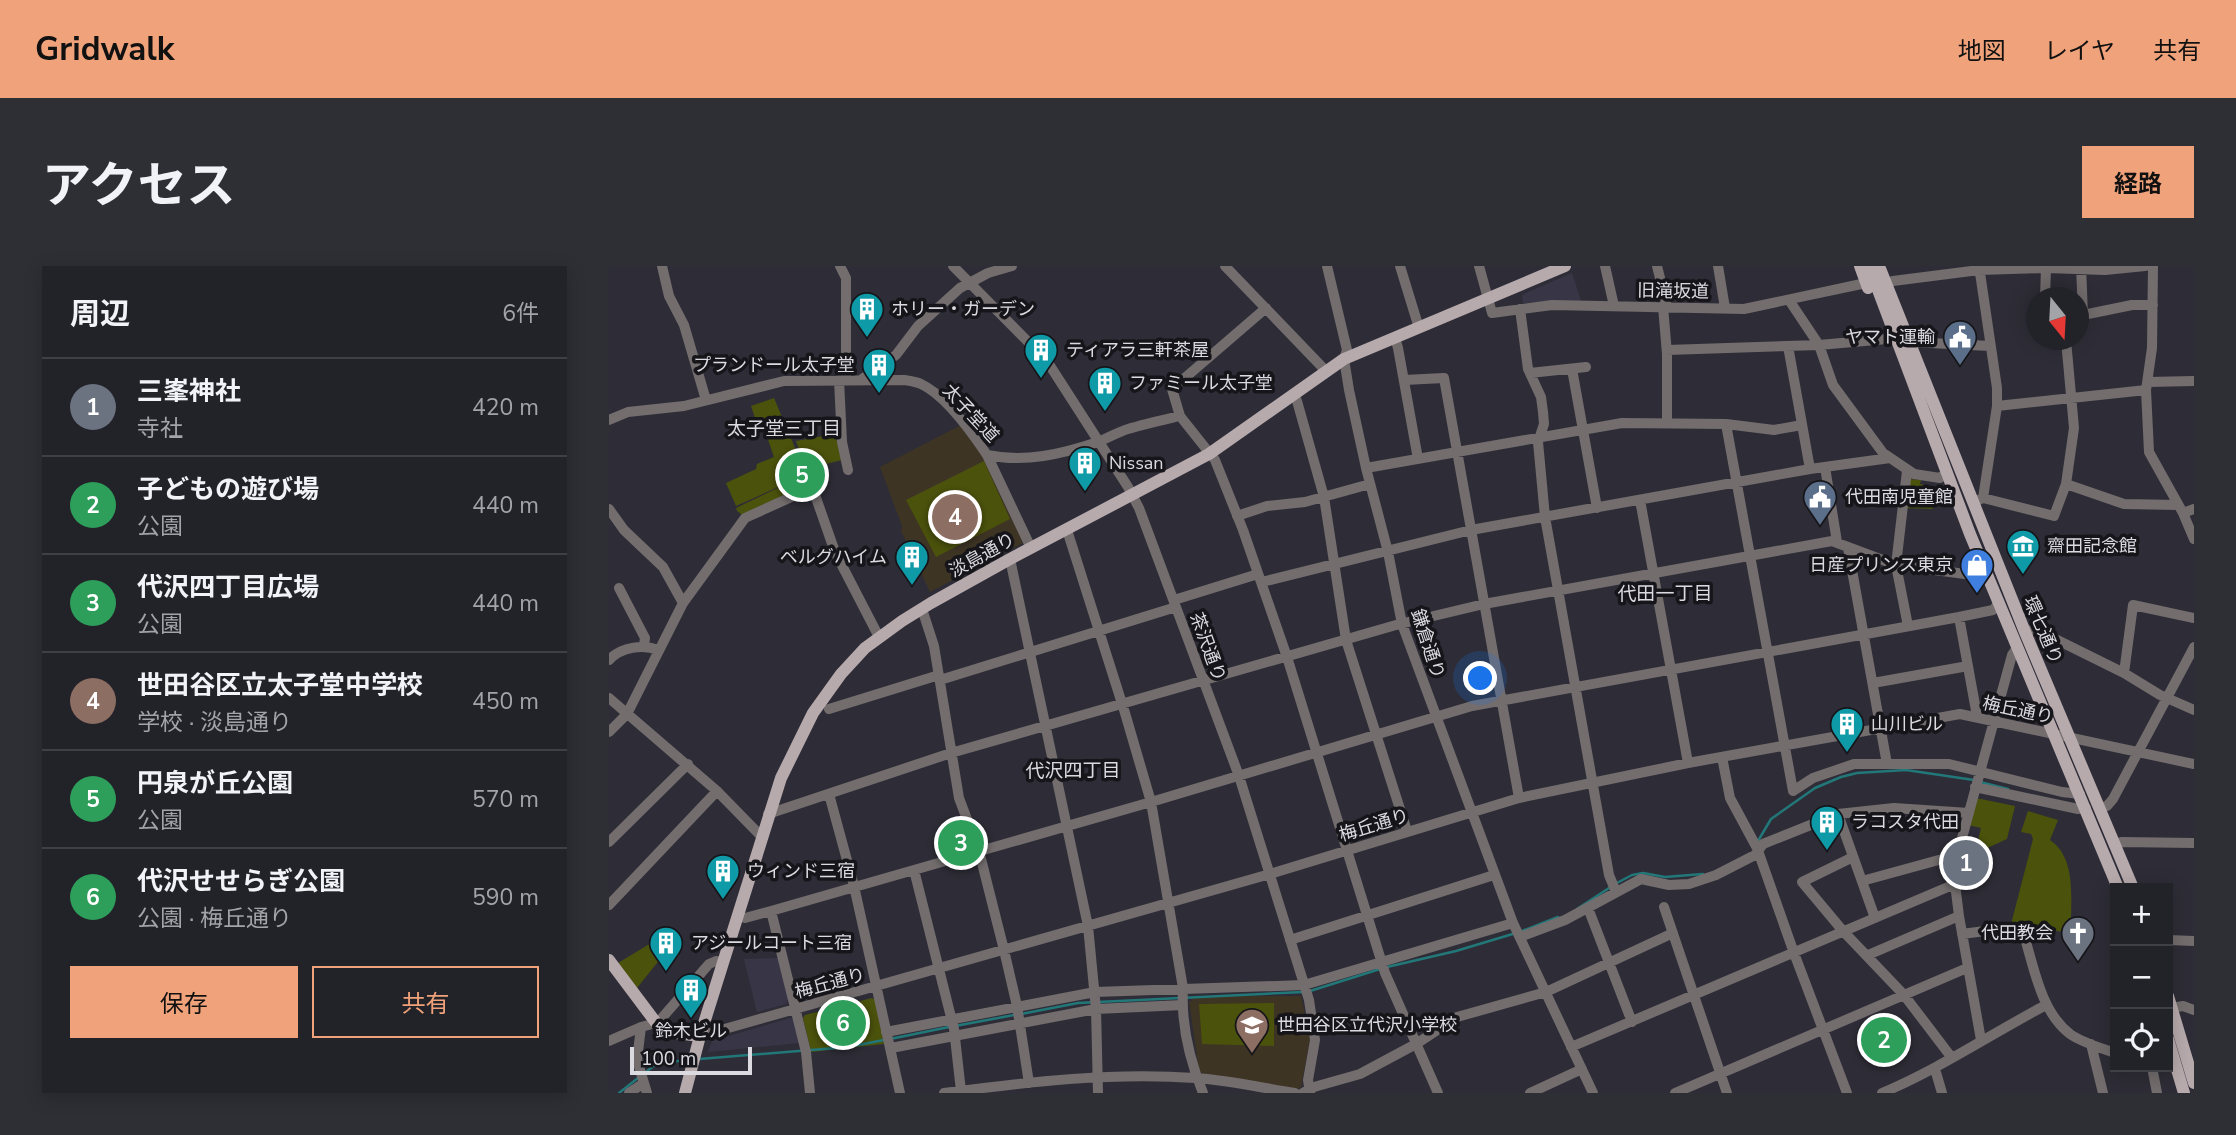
<!DOCTYPE html>
<html lang="ja">
<head>
<meta charset="utf-8">
<style>
	:root { --surface:#222229; --page:#2e2f35; --text:#f1f3f6; --muted:#a2a4a8; --line:#3f3f46; --accent:#f0a27a }
	body { margin:0; font-family:"Nunito Sans","Noto Sans JP",sans-serif; background:var(--page); color:var(--text) }
	.controls { position:absolute; right:21px; bottom:21px; display:grid; overflow:hidden; border-radius:0px; box-shadow:0 4px 18px #0003 }
	.controls button { width:63px; height:63px; display:grid; place-items:center; padding:0; border:0; border-bottom:2px solid var(--line); background:var(--surface); color:var(--text); font:35px sans-serif }
	.compass { position:absolute; left:1417px; top:21px; width:63px; height:63px; border-radius:50%; background:var(--surface); box-shadow:0 4px 18px #0003; rotate:162deg }
	.scale { position:absolute; left:21px; bottom:18px; width:122px; box-sizing:border-box; padding-left:7px; border:4px solid #dadae0; border-top:0; font-size:19px; line-height:24px; white-space:nowrap; color:#dadae0; -webkit-text-stroke:5px #16161a; paint-order:stroke }
	.you { position:absolute; left:872px; top:413px; width:24px; height:24px; margin:-18px; border:5px solid #fff; border-radius:50%; background:#1a73e8; box-shadow:0 0 0 10px #1a73e833 }
	.badge { display:grid; place-items:center; width:46px; height:46px; border-radius:50%; background:var(--accent); color:#fff; font-size:23px; font-weight:700 }
	.pin { position:absolute; translate:-50% -50%; border:4px solid #fff; box-shadow:0 2px 7px #0006 }
	.list { margin:0; padding:0; list-style:none }
	h2 { display:flex; justify-content:space-between; align-items:center; height:91px; margin:0; padding:0 28px; font-size:30px }
	h2 small { font-size:23px; font-weight:400; color:var(--muted) }
	.list li { display:grid; grid-template-columns:46px 1fr auto; gap:21px; align-items:center; box-sizing:border-box; height:98px; padding:0 28px; border-top:2px solid var(--line) }
	.list b { display:block; font-size:26px; white-space:nowrap }
	.list p { margin:0; font-size:23px; white-space:nowrap; color:var(--muted) }
	.list em { font-size:23px; font-style:normal; color:var(--muted) }
	.actions { display:flex; gap:14px; padding:21px 28px }
	.actions a { flex:1; padding:16px 0; border:2px solid var(--accent); border-radius:0px; text-align:center; font-size:24px; color:var(--accent) }
	.actions .main { background:var(--accent); color:#111 }
	.icon { flex:none; width:38px; height:38px; fill:none; stroke:currentColor; stroke-width:2; stroke-linecap:round; stroke-linejoin:round }
	.map { position:relative; flex:none; width:1585px; height:827px; overflow:hidden; border-radius:0px }
	header { display:flex; align-items:center; gap:42px; box-sizing:border-box; height:98px; padding:0 35px; background:var(--accent); color:#111 }
	header strong { font-size:33px }
	nav { display:flex; gap:38px; margin-inline-start:auto; font-size:24px }
	.intro { display:flex; align-items:center; justify-content:space-between; box-sizing:border-box; height:168px; padding:0 42px }
	h1 { margin:0; font-size:49px }
	.button { padding:18px 32px; border-radius:0px; background:var(--accent); color:#111; font-size:24px; font-weight:700 }
	main { display:flex; gap:42px; padding:0 42px }
	aside { flex:1; background:var(--surface); border-radius:0px; box-shadow:0 4px 18px #0003 }
	.map>svg:first-child { display:block }
	.built { fill:#383646 }
	.education { fill:#3d3424 }
	.green { fill:#4b520c }
	.lines { fill:none; stroke-linecap:round; stroke-linejoin:round }
	.stream { stroke:#227779; stroke-width:2.5 }
	.minor { stroke:#736d6e; stroke-width:10 }
	.major { stroke:#b7aaad; stroke-width:12 }
	.labels { text-anchor:middle; dominant-baseline:central; stroke-width:7; stroke-linejoin:round; paint-order:stroke }
	.street-label { font-size:18px; fill:#dadae0; stroke:#16161a }
	.poi-label { font-size:18px; fill:#dadae0; stroke:#16161a; text-anchor:start }
	.neighbourhood-label { font-size:19px; fill:#dadae0; stroke:#16161a }
</style>
</head>
<body>
<header>
<strong>Gridwalk</strong>
<nav><a>地図</a><a>レイヤ</a><a>共有</a></nav>
</header>
<div class="intro"><h1>アクセス</h1><a class="button">経路</a></div>
<main>
<aside>
<h2>周辺<small>6件</small></h2>
<ul class="list">
<li><span class="badge" style="background:#6b7280">1</span><div><b>三峯神社</b><p>寺社</p></div><em>420 m</em></li>
<li><span class="badge" style="background:#2e9e5b">2</span><div><b>子どもの遊び場</b><p>公園</p></div><em>440 m</em></li>
<li><span class="badge" style="background:#2e9e5b">3</span><div><b>代沢四丁目広場</b><p>公園</p></div><em>440 m</em></li>
<li><span class="badge" style="background:#8d6e63">4</span><div><b>世田谷区立太子堂中学校</b><p>学校 · 淡島通り</p></div><em>450 m</em></li>
<li><span class="badge" style="background:#2e9e5b">5</span><div><b>円泉が丘公園</b><p>公園</p></div><em>570 m</em></li>
<li><span class="badge" style="background:#2e9e5b">6</span><div><b>代沢せせらぎ公園</b><p>公園 · 梅丘通り</p></div><em>590 m</em></li>
</ul>
<div class="actions"><a class="main">保存</a><a>共有</a></div>
</aside>
<div class="map">
<svg width="1585" height="827" viewBox="0 0 1585 827">
	<rect width="100%" height="100%" fill="#2e2d37"/>
	<path class="built" d="M 963,7 L 972,35 L 914,37 L 913,29 Z
		M 170,692 L 180,731 L 177,738 L 148,746 L 135,693 Z
		M 181,752 L 184,753 L 190,777 L 99,786 L 103,775 Z"/>
	<path class="education" d="M 352,159 L 376,190 L 414,277 L 321,326 L 292,265 L 293,260 L 271,201 Z
		M 584,730 L 692,730 L 701,773 L 692,821 L 689,823 L 594,808 L 590,804 L 580,735 L 583,735 Z"/>
	<path class="green" d="M 165,132 L 189,189 L 173,199 L 176,218 L 127,240 L 117,217 L 147,203 L 148,198 L 165,191 L 155,162 L 150,163 L 142,140 Z
		M 230,167 L 233,194 L 209,200 L 213,224 L 135,250 L 128,245 L 127,242 L 177,218 L 175,200 L 192,189 L 187,175 Z
		M 375,195 L 401,253 L 327,291 L 297,234 Z
		M 1300,213 L 1312,214 L 1311,218 L 1316,219 L 1324,243 L 1296,242 Z
		M 1367,532 L 1406,540 L 1398,573 L 1376,583 L 1367,583 L 1372,562 L 1359,559 Z
		M 1419,545 L 1449,554 L 1441,574 C 1469,593 1461,636 1462,666 L 1401,662 L 1424,573 L 1422,568 L 1412,566 Z
		M 360,564 L 365,578 L 362,585 L 345,591 L 337,571 Z
		M 47,674 L 56,687 L 28,722 L 9,697 Z
		M 263,732 L 266,734 L 275,778 L 202,786 L 194,752 L 196,749 Z
		M 665,737 L 665,780 L 593,778 L 590,738 Z
		M 1279,765 L 1290,788 L 1277,795 L 1266,771 Z"/>
	<g class="lines">
		<path class="stream" d="M 1371,516 L 1399,523
			M 1149,575 L 1162,553 L 1206,522 L 1232,511 L 1248,507 L 1297,504 L 1365,514
			M 1006,618 L 1023,609 L 1034,607 L 1056,611 L 1094,608
			M 968,643 L 1000,622
			M 913,665 L 949,651
			M 778,701 L 847,685 L 907,667
			M 701,725 L 771,703
			M 412,748 L 469,737 L 694,726
			M 346,760 L 405,749
			M 281,773 L 340,761
			M 90,793 L 239,781 L 275,774
			M 34,808 L 49,797 L 80,794
			M 10,827 L 29,812"/>
		<path class="minor" d="M 53,0 L 60,30 L 75,59 L 97,134
			M 231,0 L 237,12 L 237,114
			M 344,0 L 438,95 L 519,221 L 530,242 L 630,510 L 700,734 L 706,774 L 699,814 L 701,827
			M 616,0 L 716,104
			M 718,0 L 738,84 L 735,93 L 740,124 L 757,202 L 779,286 L 793,358 L 904,657 L 984,827
			M 791,0 L 810,62
			M 870,0 L 883,47 L 943,39 L 1135,43 L 1257,17
			M 996,0 L 1005,40
			M 1048,0 L 1058,40
			M 1109,0 L 1116,42
			M 1370,0 L 1388,122 L 1388,140 L 1374,232
			M 1472,0 L 1474,49 L 1523,39 L 1544,39
			M 1544,0 L 1543,82 L 1537,124 L 1540,186 L 1574,247 L 1585,273
			M 1284,15 L 1370,4 L 1437,2 L 1496,4 L 1536,0
			M 1436,32 L 1437,2
			M 1180,34 L 1210,79 L 1224,119 L 1274,187 L 1305,208 L 1331,212 L 1338,206
			M 1054,40 L 1058,88 L 1058,157
			M 657,42 L 563,123 L 571,150 L 606,194 L 634,264 L 678,391 L 776,707 L 829,827
			M 911,43 L 919,103 L 932,131 L 934,146 L 935,158 L 929,176 L 936,251 L 1000,609 L 1007,626
			M 786,72 L 789,82 L 809,193
			M 1301,76 L 1381,80
			M 1179,80 L 1201,203
			M 1058,84 L 1210,79 L 1278,73 L 1286,71
			M 963,103 L 988,242
			M 921,107 L 977,101
			M 253,113 L 287,89 L 309,60 L 351,22 L 379,7 L 403,0
			M 230,114 L 233,176 L 239,204
			M 795,114 L 835,112 L 910,532
			M 1539,116 L 1585,115
			M 684,128 L 688,135 L 715,231 L 737,374 L 798,565
			M 1388,140 L 1537,124
			M 0,154 L 19,146 L 75,140 L 175,115 L 295,114 C 301,115 308,116 312,118 C 336,129 364,168 378,189 C 416,197 453,188 489,176 C 499,172 509,166 519,163 C 536,158 554,154 571,150
			M 1117,158 L 1184,525 L 1204,512 L 1245,498 L 1340,498 L 1453,526 L 1471,528
			M 378,189 L 422,282
			M 1216,201 L 1228,276
			M 757,202 L 1013,157 L 1117,158 L 1165,164 L 1193,159
			M 1298,205 L 1287,299 L 1299,360
			M 1457,218 L 1515,238 L 1569,239
			M 1031,234 L 1079,497
			M 1364,236 L 1374,232 L 1382,234 L 1445,250 L 1457,218 L 1465,162 L 1457,74
			M 0,243 L 15,264 L 54,301 L 74,337
			M 1574,247 L 1585,243
			M 628,250 L 658,240 L 696,236 L 761,218
			M 458,264 L 516,447 L 542,536 L 574,722 C 572,757 581,795 594,827
			M 1239,282 L 1278,498
			M 401,293 L 479,660 L 487,743 L 489,827
			M 653,316 L 862,264 L 1201,203 L 1281,192
			M 10,322 L 36,372 L 35,379
			M 565,334 L 649,308
			M 313,343 L 325,380 L 350,532 L 370,585 L 395,684 L 408,740 L 420,817
			M 1350,351 L 1368,450
			M 1416,366 L 1426,363 L 1515,407 L 1551,429 L 1585,444
			M 0,394 C 12,381 34,378 49,384
			M 1515,407 L 1524,339 L 1585,352
			M 331,414 L 567,341
			M 1264,417 L 1359,400
			M 0,432 L 108,525 L 152,570
			M 220,443 L 330,409
			M 0,466 L 18,448 L 74,337 L 136,252 L 200,223 L 205,226 L 226,286 L 270,371
			M 1113,491 L 1121,532 L 1148,582 L 1185,687 L 1238,827
			M 1366,521 L 1469,543 L 1477,542
			M 220,528 L 245,620 L 291,827
			M 1490,542 L 1498,540 L 1504,533 L 1585,381
			M 159,548 L 342,487 L 787,359 L 875,338 L 1223,275 L 1287,299 L 1379,311
			M 1229,548 L 1266,652
			M 0,576 L 79,498
			M 1505,579 L 1512,576 L 1585,577
			M 1244,591 L 1193,616 L 1234,665 L 1295,729 L 1343,792
			M 305,604 L 345,763 L 352,825
			M 1253,615 L 1348,589
			M 0,639 L 108,525
			M 1055,641 L 1118,827
			M 979,642 L 1023,756
			M 162,645 L 197,786 L 201,827
			M 128,650 L 136,652 L 162,645 L 542,536 L 863,440 L 1350,351 L 1384,344 L 1390,337
			M 1353,668 L 1376,665 L 1414,666 C 1425,700 1431,745 1461,768 C 1474,777 1492,782 1506,787
			M 911,671 L 956,654 L 1032,613 L 1060,619 L 1080,618 L 1107,609 L 1146,589 L 1154,578 L 1229,548 L 1285,542 L 1360,547
			M 681,674 L 885,609
			M 1559,674 L 1585,675
			M 1259,689 L 1350,650
			M 1562,742 L 1574,740 L 1585,744
			M 277,766 L 486,726 L 695,719 L 904,657
			M 91,770 L 661,608 L 910,532 L 1079,497 L 1351,448 L 1585,498
			M 1372,774 L 1350,650 L 1346,618 L 1347,594 L 1403,389 L 1408,382
			M 0,775 L 32,761
			M 1482,778 L 1494,827
			M 962,781 L 1346,618
			M 282,782 L 487,743 L 574,739
			M 1543,801 L 1548,827
			M 1326,803 L 1333,827
			M 20,827 L 35,817
			M 38,827 L 28,794 L 32,761 L 47,757 L 52,753 L 100,698 L 107,695 L 114,696
			M 335,827 C 418,816 502,806 586,812 C 619,814 653,822 686,827
			M 694,827 L 705,821 L 751,808 L 807,778 L 848,751 L 937,726 L 1064,667
			M 921,827 L 973,803
			M 1066,827 L 1358,702
			M 1273,827 C 1330,803 1382,768 1437,739"/>
		<path class="major" d="M 1251,0 L 1259,22
			M 1260,0 L 1361,268 L 1509,622
			M 1270,0 L 1416,366 L 1524,622
			M 0,694 L 51,762 L 59,766 L 91,770
			M 1559,730 L 1585,817
			M 1559,773 L 1575,827
			M 76,827 L 91,770 L 172,512 L 204,447 L 232,408 L 256,382 L 293,355 L 322,337 L 401,293 L 600,188 L 735,93 L 956,0"/>
	</g>
	<defs>
		<symbol id="building-pin" viewBox="-11 -11 22 30"><path d="M0 17L-7.5 6A9.5 9.5 0 1 1 7.5 6Z" fill="#0f9aa8" stroke="#16161a"/><path d="M-4-6H4V6H1V3H-1V6H-4ZM-2.5-4.3h1.7v1.8h-1.7ZM.8-4.3h1.7v1.8H.8ZM-2.5-1h1.7V.8h-1.7ZM.8-1h1.7V.8H.8Z" fill="#fff"/></symbol>
		<symbol id="civic-pin" viewBox="-11 -11 22 30"><path d="M0 17L-7.5 6A9.5 9.5 0 1 1 7.5 6Z" fill="#5c6f8a" stroke="#16161a"/><path d="M-.6-6.5H3V-4.5H.6V-3L4-1V1h2V6H-6V1h2V-1L-.6-3ZM-1.2 2.5V6h2.4V2.5Z" fill="#fff"/></symbol>
		<symbol id="museum-pin" viewBox="-11 -11 22 30"><path d="M0 17L-7.5 6A9.5 9.5 0 1 1 7.5 6Z" fill="#0f9aa8" stroke="#16161a"/><path d="M0-6L6-3V-2H-6V-3ZM-5-1h2V3h-2ZM-1-1h2V3h-2ZM3-1h2V3H3ZM-6 4H6V6H-6Z" fill="#fff"/></symbol>
		<symbol id="shop-pin" viewBox="-11 -11 22 30"><path d="M0 17L-7.5 6A9.5 9.5 0 1 1 7.5 6Z" fill="#3f7fe0" stroke="#16161a"/><path d="M-5-2.5h2.3a2.7 3.5 0 0 1 5.4 0H5L5.5 6h-11ZM-1.5-2.5h3a1.5 2.3 0 0 0-3 0Z" fill="#fff"/></symbol>
		<symbol id="church-pin" viewBox="-11 -11 22 30"><path d="M0 17L-7.5 6A9.5 9.5 0 1 1 7.5 6Z" fill="#6b7280" stroke="#16161a"/><path d="M-1.2-6h2.4v3.5h3.3v2.4h-3.3V6h-2.4V-.1h-3.3v-2.4h3.3Z" fill="#fff"/></symbol>
		<symbol id="school-pin" viewBox="-11 -11 22 30"><path d="M0 17L-7.5 6A9.5 9.5 0 1 1 7.5 6Z" fill="#8d6e63" stroke="#16161a"/><path d="M0-5L7-2L0 1L-7-2ZM-4 1L0 2.5L4 1V4Q0 6-4 4Z" fill="#fff"/></symbol>
	</defs>
	<g fill-rule="evenodd">
		<use href="#building-pin" x="239" y="24" width="38" height="52"/>
		<use href="#civic-pin" x="1332" y="52" width="38" height="52"/>
		<use href="#building-pin" x="413" y="65" width="38" height="52"/>
		<use href="#building-pin" x="251" y="80" width="38" height="52"/>
		<use href="#building-pin" x="477" y="98" width="38" height="52"/>
		<use href="#building-pin" x="457" y="178" width="38" height="52"/>
		<use href="#civic-pin" x="1192" y="212" width="38" height="52"/>
		<use href="#museum-pin" x="1395" y="261" width="38" height="52"/>
		<use href="#building-pin" x="284" y="272" width="38" height="52"/>
		<use href="#shop-pin" x="1349" y="280" width="38" height="52"/>
		<use href="#building-pin" x="1219" y="439" width="38" height="52"/>
		<use href="#building-pin" x="1199" y="537" width="38" height="52"/>
		<use href="#building-pin" x="95" y="586" width="38" height="52"/>
		<use href="#church-pin" x="1450" y="648" width="38" height="52"/>
		<use href="#building-pin" x="38" y="658" width="38" height="52"/>
		<use href="#building-pin" x="63" y="705" width="38" height="52"/>
		<use href="#school-pin" x="624" y="740" width="38" height="52"/>
	</g>
	<g class="labels">
		<g class="street-label">
			<text transform="translate(1064 25) rotate(1)">旧滝坂道</text>
			<text transform="translate(362 147) rotate(47)">太子堂道</text>
			<text transform="translate(373 289) rotate(-29)">淡島通り</text>
			<text transform="translate(1434 364) rotate(67)">環七通り</text>
			<text transform="translate(819 378) rotate(72)">鎌倉通り</text>
			<text transform="translate(599 381) rotate(70)">茶沢通り</text>
			<text transform="translate(1409 444) rotate(12)">梅丘通り</text>
			<text transform="translate(765 559) rotate(-17)">梅丘通り</text>
			<text transform="translate(221 717) rotate(-15)">梅丘通り</text>
		</g>
		<g class="poi-label">
			<text x="282" y="43">ホリー・ガーデン</text>
			<text x="1326" y="71" text-anchor="end">ヤマト運輸</text>
			<text x="457" y="84">ティアラ三軒茶屋</text>
			<text x="246" y="99" text-anchor="end">プランドール太子堂</text>
			<text x="520" y="117">ファミール太子堂</text>
			<text x="500" y="197">Nissan</text>
			<text x="1236" y="231">代田南児童館</text>
			<text x="1438" y="280">齋田記念館</text>
			<text x="278" y="291" text-anchor="end">ベルグハイム</text>
			<text x="1344" y="299" text-anchor="end">日産プリンス東京</text>
			<text x="1262" y="458">山川ビル</text>
			<text x="1242" y="556">ラコスタ代田</text>
			<text x="138" y="605">ウィンド三宿</text>
			<text x="1444" y="667" text-anchor="end">代田教会</text>
			<text x="82" y="677">アジールコート三宿</text>
			<text x="668" y="759">世田谷区立代沢小学校</text>
			<text x="82" y="765" text-anchor="middle">鈴木ビル</text>
		</g>
		<g class="neighbourhood-label">
			<text x="175" y="163">太子堂三丁目</text>
			<text x="1056" y="328">代田一丁目</text>
			<text x="464" y="505">代沢四丁目</text>
		</g>
	</g>
</svg>
<div class="controls">
<button>+</button>
<button>−</button>
<button><svg class="icon" aria-label="locate" viewBox="0 0 24 24"><circle cx="12" cy="12" r="6"/><path d="M12 2v4M12 18v4M2 12h4M18 12h4"/></svg></button>
</div>
<svg class="compass" viewBox="-18 -18 36 36"><path d="M0-13l5 13h-10z" fill="#e53935"/><path d="M0 13l5-13h-10z" fill="#a2a4a8"/></svg>
<div class="scale">100 m</div>
<div class="you"></div>
<div class="pin badge" style="left:1357px;top:597px;background:#6b7280">1</div>
<div class="pin badge" style="left:1275px;top:774px;background:#2e9e5b">2</div>
<div class="pin badge" style="left:352px;top:577px;background:#2e9e5b">3</div>
<div class="pin badge" style="left:346px;top:251px;background:#8d6e63">4</div>
<div class="pin badge" style="left:193px;top:209px;background:#2e9e5b">5</div>
<div class="pin badge" style="left:234px;top:757px;background:#2e9e5b">6</div>
</div>
</main>
</body>
</html>
